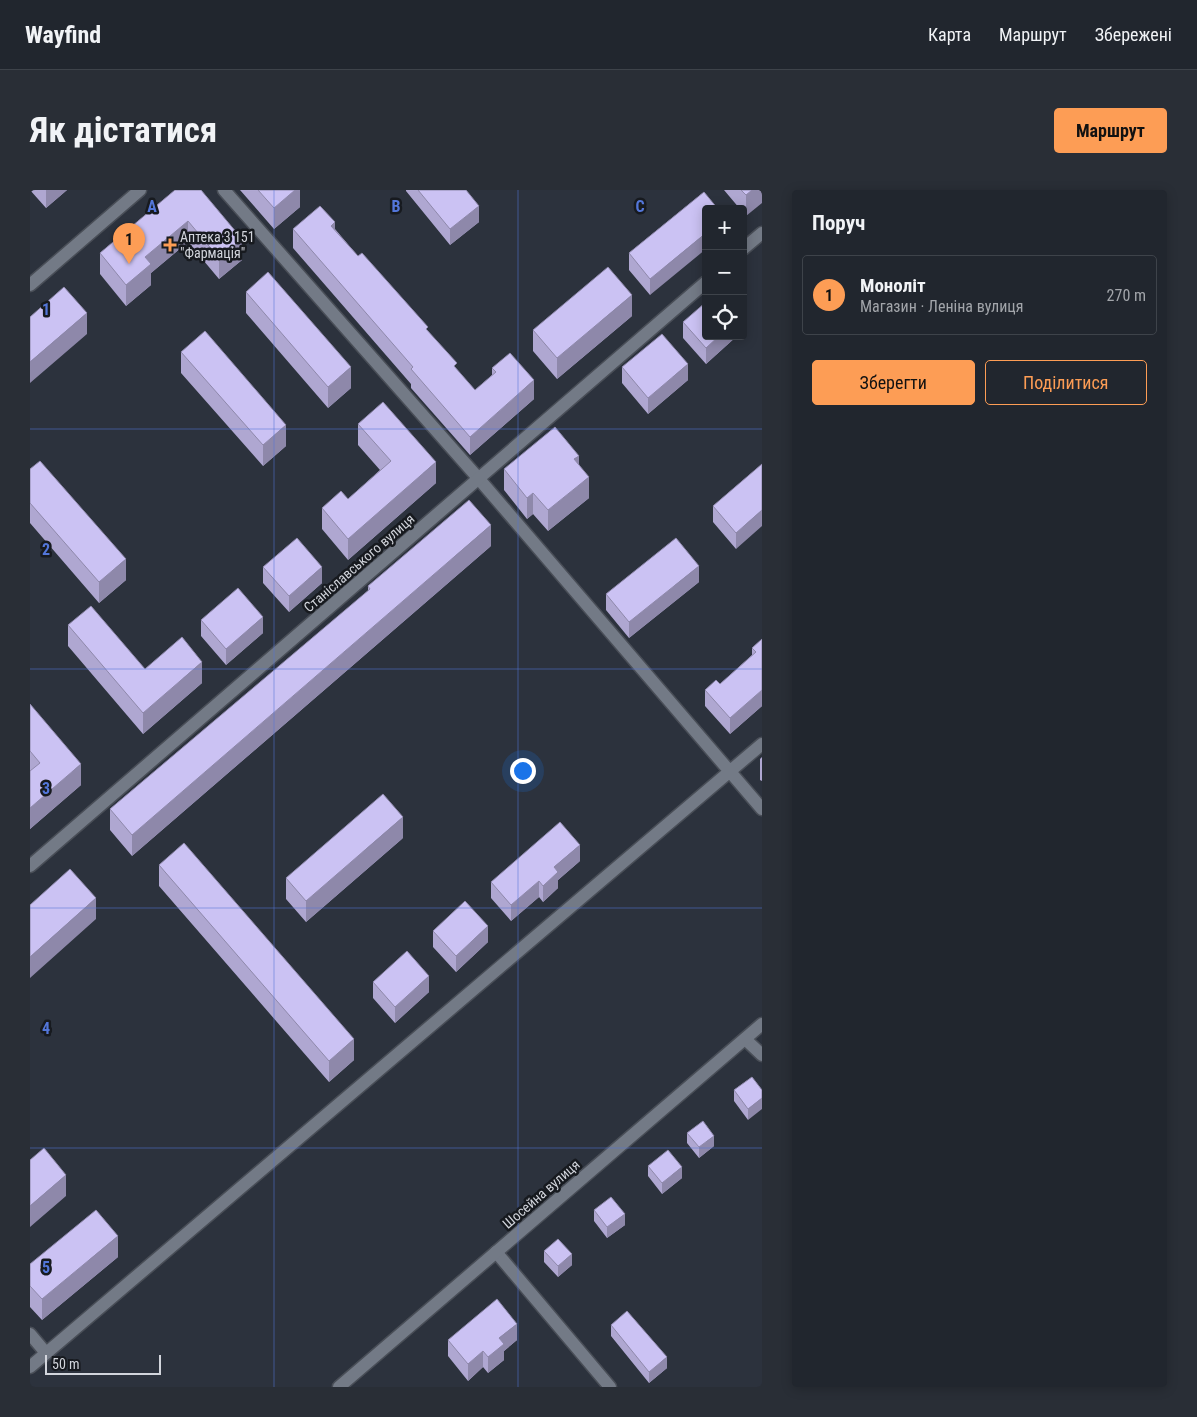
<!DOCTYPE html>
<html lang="uk">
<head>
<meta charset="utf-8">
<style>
	:root { --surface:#21262e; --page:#292e36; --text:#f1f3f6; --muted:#a2a5aa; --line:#3e434a; --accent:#fd9d55 }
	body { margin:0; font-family:"Roboto Condensed",sans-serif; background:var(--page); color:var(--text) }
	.controls { position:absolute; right:15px; top:15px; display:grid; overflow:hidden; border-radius:5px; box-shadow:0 2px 12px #0003 }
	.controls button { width:45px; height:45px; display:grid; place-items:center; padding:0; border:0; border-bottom:1px solid var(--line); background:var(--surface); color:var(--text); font:25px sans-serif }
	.scale { position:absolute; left:15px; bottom:12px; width:116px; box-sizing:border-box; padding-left:5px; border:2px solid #d2d5dc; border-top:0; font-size:14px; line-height:18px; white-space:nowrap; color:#d2d5dc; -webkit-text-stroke:4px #171a1f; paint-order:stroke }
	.you { position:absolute; left:492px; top:580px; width:18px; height:18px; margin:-12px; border:4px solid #fff; border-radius:50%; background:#1a73e8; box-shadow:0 0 0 8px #1a73e833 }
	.badge { display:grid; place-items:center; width:32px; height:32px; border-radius:50%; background:var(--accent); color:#111; font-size:16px; font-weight:700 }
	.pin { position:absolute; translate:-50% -41px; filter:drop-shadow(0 1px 2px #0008) }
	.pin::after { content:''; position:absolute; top:26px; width:18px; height:15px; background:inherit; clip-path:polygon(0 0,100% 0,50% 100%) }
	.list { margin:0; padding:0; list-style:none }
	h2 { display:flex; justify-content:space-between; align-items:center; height:65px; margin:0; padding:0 20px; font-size:21px }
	h2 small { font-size:16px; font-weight:400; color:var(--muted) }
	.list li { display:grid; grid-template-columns:32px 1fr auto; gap:15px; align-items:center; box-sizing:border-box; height:80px; margin:0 10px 10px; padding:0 10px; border:1px solid var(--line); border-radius:5px }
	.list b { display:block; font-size:19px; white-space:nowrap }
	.list p { margin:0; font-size:16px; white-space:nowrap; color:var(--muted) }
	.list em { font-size:16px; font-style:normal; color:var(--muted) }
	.actions { display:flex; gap:10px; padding:15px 20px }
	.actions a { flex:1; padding:11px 0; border:1px solid var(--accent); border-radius:5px; text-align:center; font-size:18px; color:var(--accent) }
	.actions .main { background:var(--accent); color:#111 }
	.icon { flex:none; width:28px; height:28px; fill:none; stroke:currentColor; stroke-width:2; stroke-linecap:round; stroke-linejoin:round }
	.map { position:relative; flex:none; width:732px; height:1197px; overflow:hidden; border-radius:5px }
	header { display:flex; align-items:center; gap:30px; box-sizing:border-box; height:70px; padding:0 25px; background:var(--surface); border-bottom:1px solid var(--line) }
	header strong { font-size:24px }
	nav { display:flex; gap:28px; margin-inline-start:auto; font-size:18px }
	.intro { display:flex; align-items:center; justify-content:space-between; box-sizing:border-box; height:120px; padding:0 30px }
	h1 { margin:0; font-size:35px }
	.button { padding:12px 22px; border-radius:5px; background:var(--accent); color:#111; font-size:18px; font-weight:700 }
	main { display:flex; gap:30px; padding:0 30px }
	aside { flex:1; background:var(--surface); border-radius:5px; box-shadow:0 2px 12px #0003 }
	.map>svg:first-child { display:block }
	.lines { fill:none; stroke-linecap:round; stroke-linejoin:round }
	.street-casing { stroke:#494e57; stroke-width:15 }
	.secondary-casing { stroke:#494e57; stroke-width:15 }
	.street { stroke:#737a86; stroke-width:12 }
	.secondary { stroke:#737a86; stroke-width:12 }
	.wall { fill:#afa7d1 }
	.shaded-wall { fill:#8e88aa }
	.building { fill:#cbc2f3; stroke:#8e88aa }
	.grid { fill:none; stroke:#5376d9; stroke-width:1; stroke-opacity:0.55 }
	.poi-dot { fill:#fd9d55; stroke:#171a1f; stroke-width:2 }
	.labels { text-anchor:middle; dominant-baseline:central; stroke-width:5; stroke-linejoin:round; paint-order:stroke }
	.poi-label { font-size:14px; fill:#d2d5dc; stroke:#171a1f; text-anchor:start }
	.street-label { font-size:14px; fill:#d2d5dc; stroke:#171a1f }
	.grid-label { font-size:16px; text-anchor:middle; font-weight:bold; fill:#5376d9; stroke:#171a1f; stroke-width:5; stroke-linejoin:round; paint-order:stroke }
</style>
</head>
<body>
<header>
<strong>Wayfind</strong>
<nav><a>Карта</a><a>Маршрут</a><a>Збережені</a></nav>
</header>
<div class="intro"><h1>Як дістатися</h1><a class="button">Маршрут</a></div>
<main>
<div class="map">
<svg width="732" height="1197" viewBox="0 0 732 1197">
	<rect width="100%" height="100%" fill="#2c323d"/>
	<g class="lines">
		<defs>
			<path id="street" d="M 194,0 L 449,289 L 732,619
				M 715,849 L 732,865
				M 466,1062 L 580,1197
				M 0,1144 L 16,1163
				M 0,1177 L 732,554"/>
			<path id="secondary" d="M 713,59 L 732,43
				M 0,95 L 110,0
				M 0,676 L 676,92
				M 309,1197 L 732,834"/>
		</defs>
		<use href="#street" class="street-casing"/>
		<use href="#secondary" class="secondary-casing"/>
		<use href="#street" class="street"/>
		<use href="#secondary" class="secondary"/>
	</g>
	<path class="wall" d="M 0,0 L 37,0 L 16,18 Z
		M 145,0 L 212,70 L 189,89 L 158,52 L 121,83 L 121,95 L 96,116 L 70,84 L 70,63 Z
		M 210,0 L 270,0 L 270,17 L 244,39 Z
		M 376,0 L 436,0 L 449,32 L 420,55 L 376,1 Z
		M 694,0 L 732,0 L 716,26 L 713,23 L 713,19 L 710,19 Z
		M 674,2 L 620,105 L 599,80 L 599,63 Z
		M 263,39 L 305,39 L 328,66 L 398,141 L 427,180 L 445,200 L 462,185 L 462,178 L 504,209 L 440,265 L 381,198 L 381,194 L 263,58 Z
		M 216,102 L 321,198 L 298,218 L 216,123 Z
		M 602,126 L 527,189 L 503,161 L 503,140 Z
		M 653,132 L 676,146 L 707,146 L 676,174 L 653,148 Z
		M 151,162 L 256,256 L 233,276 L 151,183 Z
		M 592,177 L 658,190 L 618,224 L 592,193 Z
		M 328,234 L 406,293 L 318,370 L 292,339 L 292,318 L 318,309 L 350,280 L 328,255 Z
		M 549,274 L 559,308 L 518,341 L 503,324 L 497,329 L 474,300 L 474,279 Z
		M 732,274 L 706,359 L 683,332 L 683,316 Z
		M 0,279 L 96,390 L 69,413 L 0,333 Z
		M 461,356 L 102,666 L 80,640 L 80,619 L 338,401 L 338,396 Z
		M 233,377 L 292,393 L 259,422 L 233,393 Z
		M 669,392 L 599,448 L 576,420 L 576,404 Z
		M 171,430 L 233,443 L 196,475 L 171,446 Z
		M 38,435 L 115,479 L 172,493 L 113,544 L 38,456 Z
		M 732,449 L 732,516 L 700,544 L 675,516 L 675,500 L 690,494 L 722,465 L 722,458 Z
		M 0,514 L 51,595 L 0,639 Z
		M 732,567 L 732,591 L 730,590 L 730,569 Z
		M 373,648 L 276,732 L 256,709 L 256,688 Z
		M 550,671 L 528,690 L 528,698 L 513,712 L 509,707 L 481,731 L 461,708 L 461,692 Z
		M 129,675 L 324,870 L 299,892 L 129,696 Z
		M 403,741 L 458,752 L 426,782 L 403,757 Z
		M 343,792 L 399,802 L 365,833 L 343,808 Z
		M 722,887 L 718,930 L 704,911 L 704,900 Z
		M 657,943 L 684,956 L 669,968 L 657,953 Z
		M 618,976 L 652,988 L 632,1004 L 618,986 Z
		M 564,1020 L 595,1035 L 577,1048 L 564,1031 Z
		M 514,1061 L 542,1075 L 528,1087 L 514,1072 Z
		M 88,1067 L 12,1130 L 0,1117 L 0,1074 Z
		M 581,1135 L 637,1178 L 619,1193 L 581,1146 Z
		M 418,1150 L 487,1150 L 474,1161 L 474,1170 L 458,1183 L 453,1177 L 438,1191 L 418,1166 Z"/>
	<path class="shaded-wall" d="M 16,0 L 37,0 L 16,18 Z
		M 265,0 L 270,0 L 270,17 L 244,39 L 244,18 Z
		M 722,0 L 732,0 L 732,13 L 716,26 L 716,5 Z
		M 449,16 L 449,32 L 420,55 L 420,39 Z
		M 158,31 L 158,52 L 121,83 L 121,95 L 96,116 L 96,95 L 115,67 Z
		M 305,32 L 305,51 L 301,36 Z
		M 676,43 L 676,59 L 620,105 L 620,89 Z
		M 212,49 L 212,70 L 189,89 L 189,68 Z
		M 602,105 L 602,126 L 527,189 L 527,168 Z
		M 57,123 L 57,144 L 0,193 L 0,172 Z
		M 689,146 L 707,146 L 676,174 L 676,158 Z
		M 658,174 L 658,190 L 618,224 L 618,208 Z
		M 321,177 L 321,198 L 298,218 L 298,197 Z
		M 504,190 L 504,209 L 440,265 L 440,247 Z
		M 256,235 L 256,256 L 233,276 L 233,255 Z
		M 549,266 L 549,287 L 544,269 Z
		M 406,272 L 406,293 L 318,370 L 318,349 Z
		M 559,287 L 559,308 L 518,341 L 518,320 Z
		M 503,303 L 503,324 L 497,329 L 497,308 Z
		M 732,320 L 732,336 L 706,359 L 706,343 Z
		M 461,335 L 461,356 L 102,666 L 102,645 Z
		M 96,369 L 96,390 L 69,413 L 69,392 Z
		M 669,376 L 669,392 L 599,448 L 599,432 Z
		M 292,377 L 292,393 L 259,422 L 259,406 Z
		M 233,427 L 233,443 L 196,475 L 196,459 Z
		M 172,472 L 172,493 L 113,544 L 113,523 Z
		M 732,500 L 732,516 L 700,544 L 700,528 Z
		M 51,574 L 51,595 L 0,639 L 0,618 Z
		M 373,627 L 373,648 L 276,732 L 276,711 Z
		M 550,655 L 550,671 L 528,690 L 528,698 L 513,712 L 513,696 L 524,677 Z
		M 509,691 L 509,707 L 481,731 L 481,715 Z
		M 66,708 L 66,729 L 0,788 L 0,767 Z
		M 458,736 L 458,752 L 426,782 L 426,766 Z
		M 399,786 L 399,802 L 365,833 L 365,817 Z
		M 324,849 L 324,870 L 299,892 L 299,871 Z
		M 732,908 L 732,919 L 718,930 L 718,919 Z
		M 684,946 L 684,956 L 669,968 L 669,957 Z
		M 652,977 L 652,988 L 632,1004 L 632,993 Z
		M 36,985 L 36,1006 L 0,1037 L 0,1016 Z
		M 595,1024 L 595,1035 L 577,1048 L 577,1037 Z
		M 88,1046 L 88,1067 L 12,1130 L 12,1109 Z
		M 542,1064 L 542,1075 L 528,1087 L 528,1076 Z
		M 487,1134 L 487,1150 L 474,1161 L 474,1170 L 458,1183 L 458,1167 L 469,1148 Z
		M 453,1161 L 453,1177 L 438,1191 L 438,1174 Z
		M 637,1167 L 637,1178 L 619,1193 L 619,1182 Z"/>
	<path class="building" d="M 145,0 L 171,0 L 212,49 L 189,68 L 158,31 L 115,67 L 121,74 L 96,95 L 70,63 Z
		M 228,0 L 265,0 L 244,18 Z
		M 388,0 L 436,0 L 449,16 L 420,39 Z
		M 711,0 L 722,0 L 716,5 Z
		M 674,2 L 688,19 L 676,19 L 676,43 L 620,89 L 599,63 Z
		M 290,16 L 305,32 L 301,36 L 328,66 L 332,63 L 398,137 L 396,139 L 427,173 L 424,176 L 445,200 L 466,182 L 462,178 L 480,163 L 504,190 L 440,247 L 381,179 L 383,177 L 263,39 Z
		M 578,77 L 602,105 L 527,168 L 503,140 Z
		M 238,82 L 321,177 L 298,197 L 216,102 Z
		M 34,97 L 57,123 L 0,172 L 0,127 Z
		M 676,112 L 676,146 L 689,146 L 676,158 L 653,132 Z
		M 175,141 L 256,235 L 233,255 L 151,162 Z
		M 632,144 L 658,174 L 618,208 L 592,177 Z
		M 353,212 L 406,272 L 318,349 L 292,318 L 311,301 L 318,309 L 361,271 L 328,234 Z
		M 525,237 L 549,266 L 544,269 L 559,287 L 518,320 L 503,303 L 497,308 L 474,279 Z
		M 10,271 L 96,369 L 69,392 L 0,313 L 0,279 Z
		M 732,274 L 732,320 L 706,343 L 683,316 Z
		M 439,310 L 461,335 L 102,645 L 80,619 L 340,399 L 338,396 Z
		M 267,348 L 292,377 L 259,406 L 233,377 Z
		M 646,348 L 669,376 L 599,432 L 576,404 Z
		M 208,398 L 233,427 L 196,459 L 171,430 Z
		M 61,416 L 115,479 L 152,447 L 172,472 L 113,523 L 38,435 Z
		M 732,449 L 732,500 L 700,528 L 675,500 L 686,490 L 690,494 L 726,462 L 722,458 Z
		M 0,514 L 51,574 L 0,618 L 0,581 L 10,573 L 0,561 Z
		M 353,604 L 373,627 L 276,711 L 256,688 Z
		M 530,632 L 550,655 L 524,677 L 528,682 L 513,696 L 509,691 L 481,715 L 461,692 Z
		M 154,653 L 324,849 L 299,871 L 129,675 Z
		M 40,679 L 66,708 L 0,767 L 0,715 Z
		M 435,711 L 458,736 L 426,766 L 403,741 Z
		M 377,761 L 399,786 L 365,817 L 343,792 Z
		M 722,887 L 732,900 L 732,908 L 718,919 L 704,900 Z
		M 673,931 L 684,946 L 669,957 L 657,943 Z
		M 14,958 L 36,985 L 0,1016 L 0,970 Z
		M 638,960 L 652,977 L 632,993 L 618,976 Z
		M 581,1007 L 595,1024 L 577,1037 L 564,1020 Z
		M 66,1020 L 88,1046 L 12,1109 L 0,1096 L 0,1074 Z
		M 528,1049 L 542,1064 L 528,1076 L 514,1061 Z
		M 467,1109 L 487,1134 L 469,1148 L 474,1154 L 458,1167 L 453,1161 L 438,1174 L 418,1150 Z
		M 597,1121 L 637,1167 L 619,1182 L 581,1135 Z"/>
	<path class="grid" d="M 244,0 L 244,1197M 488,0 L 488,1197M 0,239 L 732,239M 0,479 L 732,479M 0,718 L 732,718M 0,958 L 732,958"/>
	<path class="poi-dot" d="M137.5 47.5h5v5h5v5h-5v5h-5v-5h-5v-5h5z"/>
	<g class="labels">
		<g class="poi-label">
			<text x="150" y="47">Аптека 3 151<tspan x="150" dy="16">"Фармація"</tspan></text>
		</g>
		<g class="street-label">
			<text transform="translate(329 373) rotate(-41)">Станіславського вулиця</text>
			<text transform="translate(511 1004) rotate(-41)">Шосейна вулиця</text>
		</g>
	</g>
	<g class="grid-label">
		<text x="122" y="22">A</text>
		<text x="366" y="22">B</text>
		<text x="610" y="22">C</text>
		<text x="16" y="125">1</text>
		<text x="16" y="365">2</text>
		<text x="16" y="604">3</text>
		<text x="16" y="844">4</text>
		<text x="16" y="1083">5</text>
	</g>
</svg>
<div class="controls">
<button>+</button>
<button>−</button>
<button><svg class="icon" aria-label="locate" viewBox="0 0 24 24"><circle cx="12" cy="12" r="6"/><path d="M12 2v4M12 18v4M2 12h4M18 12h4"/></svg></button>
</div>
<div class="scale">50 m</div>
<div class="you"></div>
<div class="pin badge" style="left:99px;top:74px">1</div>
</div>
<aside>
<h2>Поруч<small></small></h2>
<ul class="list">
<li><span class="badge">1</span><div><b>Моноліт</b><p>Магазин · Леніна вулиця</p></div><em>270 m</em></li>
</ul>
<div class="actions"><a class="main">Зберегти</a><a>Поділитися</a></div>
</aside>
</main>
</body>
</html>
